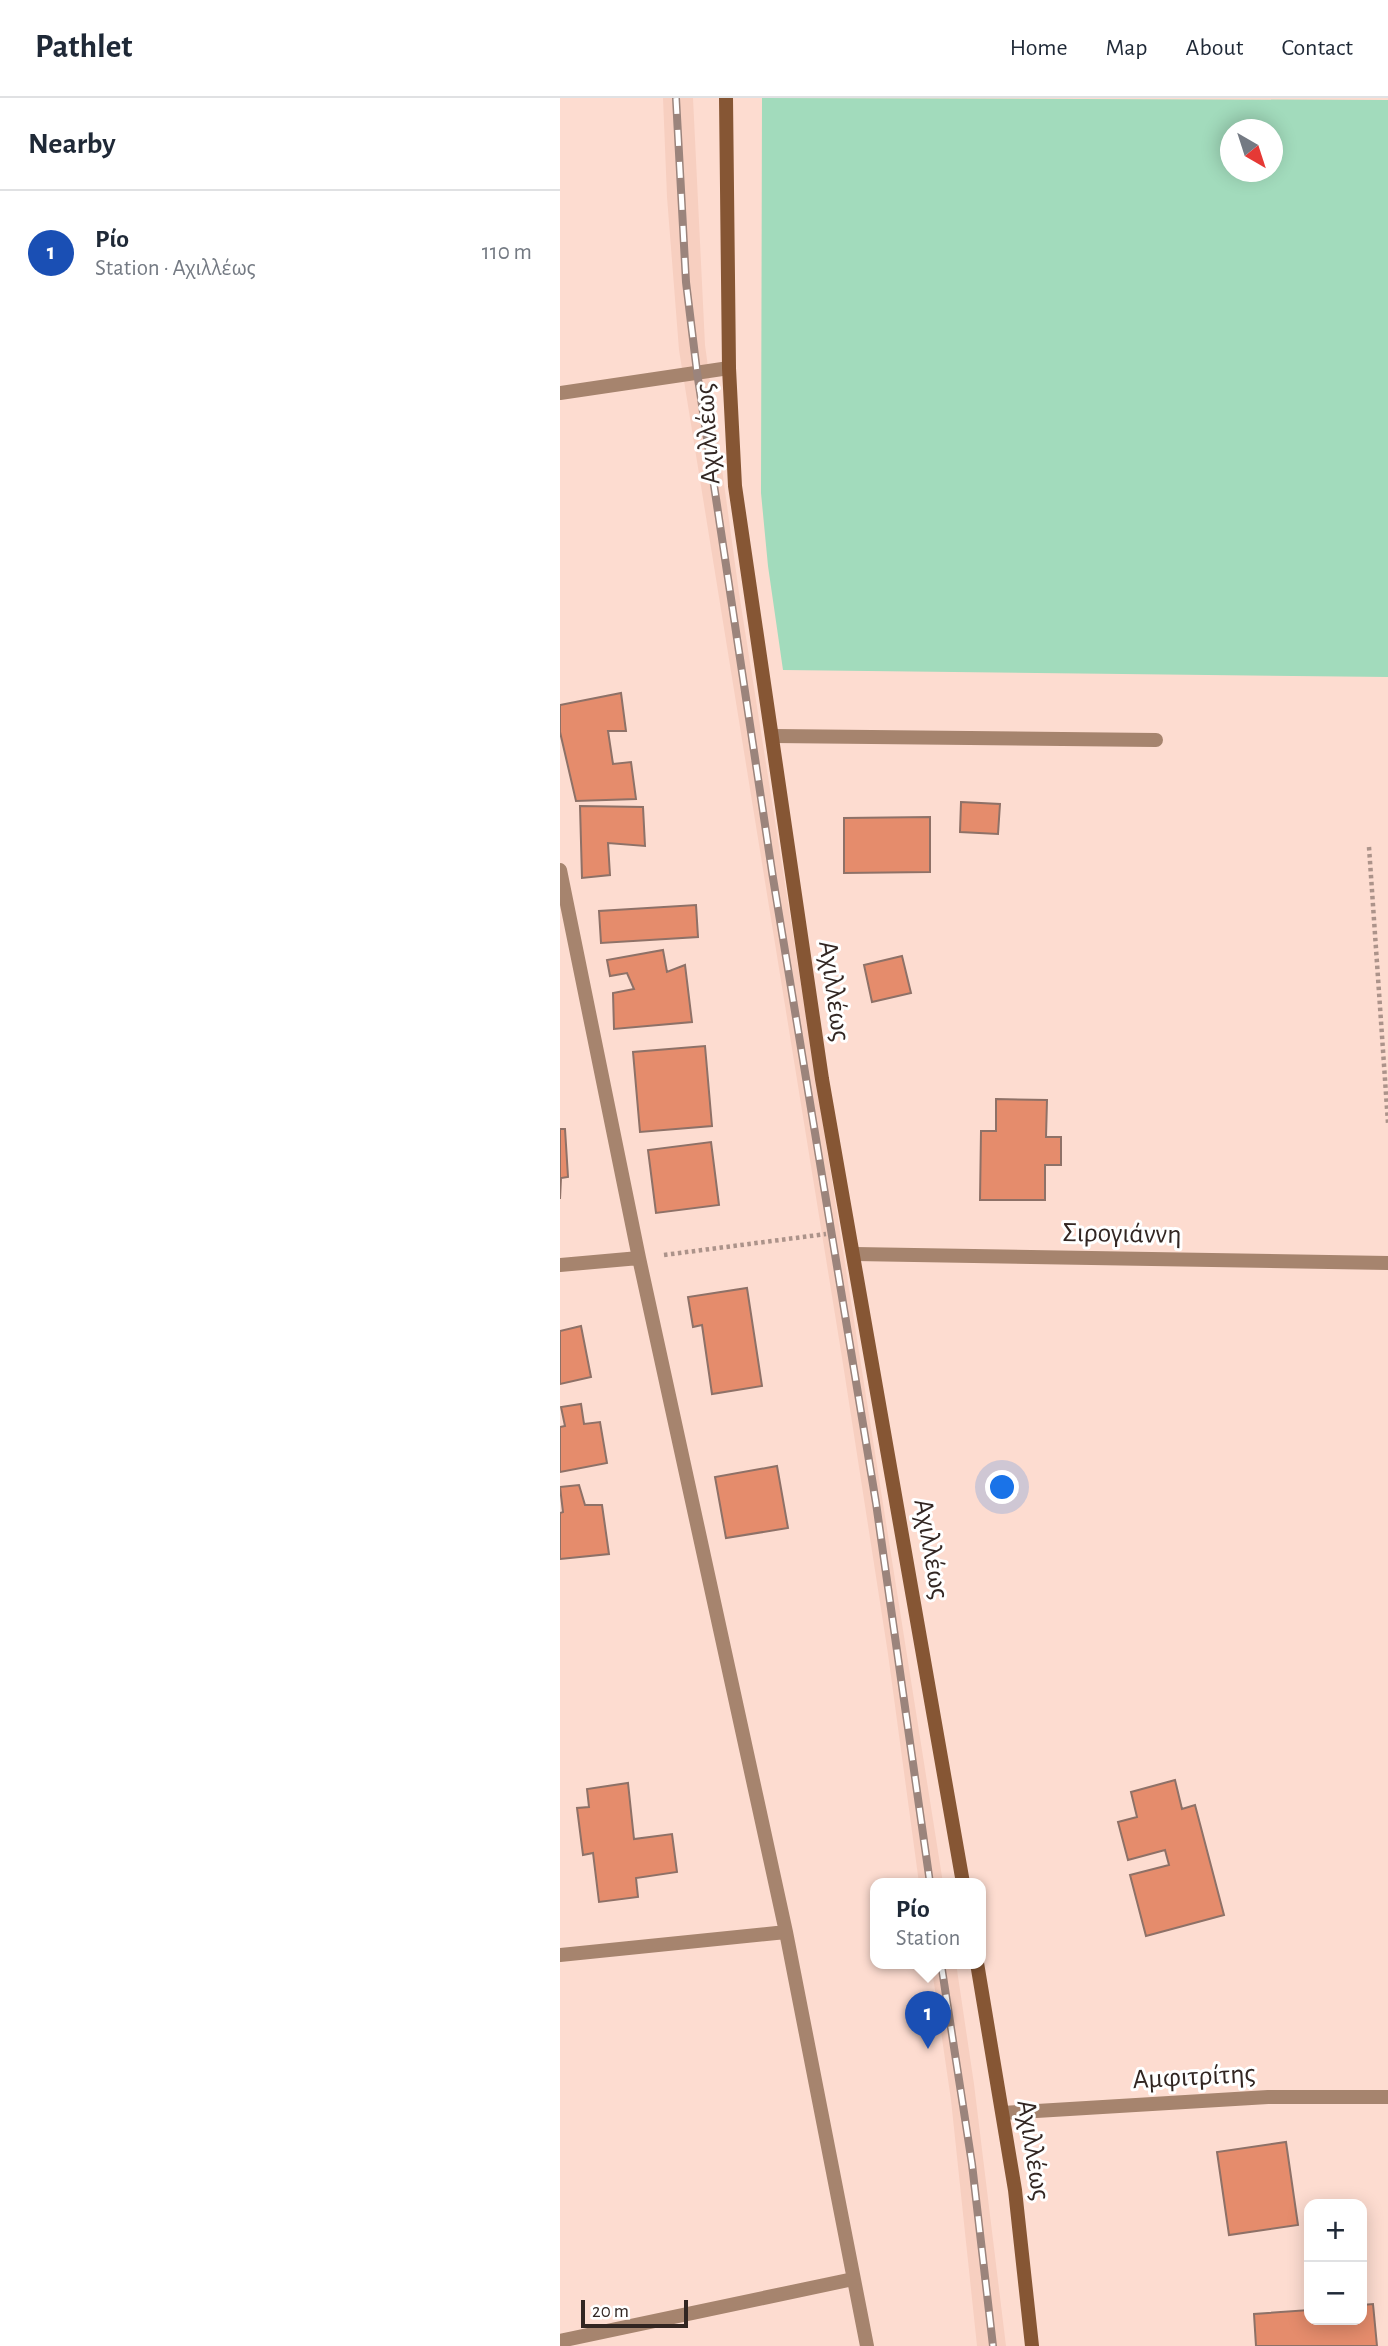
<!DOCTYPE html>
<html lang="en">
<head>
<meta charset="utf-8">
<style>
	:root { --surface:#fff; --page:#f6f6f7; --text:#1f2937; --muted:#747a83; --line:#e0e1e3; --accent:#db2777 }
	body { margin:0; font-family:"Alegreya Sans",sans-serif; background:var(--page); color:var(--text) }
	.controls { position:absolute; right:21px; bottom:21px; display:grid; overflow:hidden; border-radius:14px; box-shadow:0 4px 18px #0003 }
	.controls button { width:63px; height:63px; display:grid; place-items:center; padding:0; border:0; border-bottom:2px solid var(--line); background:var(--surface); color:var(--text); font:35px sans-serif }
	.compass { position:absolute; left:660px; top:21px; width:63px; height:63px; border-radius:50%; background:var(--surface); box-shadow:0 4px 18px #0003; rotate:141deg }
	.scale { position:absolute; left:21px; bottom:18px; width:107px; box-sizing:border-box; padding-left:7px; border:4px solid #322622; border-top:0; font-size:19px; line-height:24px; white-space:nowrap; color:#322622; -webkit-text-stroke:5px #fff; paint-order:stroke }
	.you { position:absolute; left:443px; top:1390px; width:24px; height:24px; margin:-18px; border:5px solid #fff; border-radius:50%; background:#1a73e8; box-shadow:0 0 0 10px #1a73e833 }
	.badge { display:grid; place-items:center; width:46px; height:46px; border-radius:50%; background:var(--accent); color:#fff; font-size:23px; font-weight:700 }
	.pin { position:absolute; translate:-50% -58px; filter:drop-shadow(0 2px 4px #0008) }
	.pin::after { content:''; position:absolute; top:37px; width:24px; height:21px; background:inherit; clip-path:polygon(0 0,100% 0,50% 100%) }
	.popup { position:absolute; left:310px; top:1780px; width:116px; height:91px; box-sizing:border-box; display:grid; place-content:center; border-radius:14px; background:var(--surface); filter:drop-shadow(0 2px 5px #0005); font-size:23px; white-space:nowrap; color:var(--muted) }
	.popup b { font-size:26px; color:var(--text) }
	.popup::after { content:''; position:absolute; left:50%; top:100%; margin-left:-14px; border:14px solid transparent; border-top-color:var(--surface) }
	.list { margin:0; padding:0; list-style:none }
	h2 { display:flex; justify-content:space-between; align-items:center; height:91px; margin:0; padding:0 28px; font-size:30px }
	h2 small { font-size:23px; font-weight:400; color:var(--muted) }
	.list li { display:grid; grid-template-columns:46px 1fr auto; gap:21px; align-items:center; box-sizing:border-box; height:126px; padding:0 28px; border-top:2px solid var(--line) }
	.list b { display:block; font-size:26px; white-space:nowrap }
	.list p { margin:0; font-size:23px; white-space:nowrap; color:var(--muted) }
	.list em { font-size:23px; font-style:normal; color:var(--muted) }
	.map { position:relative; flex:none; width:828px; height:2248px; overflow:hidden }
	header { display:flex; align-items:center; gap:42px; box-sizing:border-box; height:98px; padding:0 35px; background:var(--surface); border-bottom:2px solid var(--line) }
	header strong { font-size:33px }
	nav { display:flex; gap:38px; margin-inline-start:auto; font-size:24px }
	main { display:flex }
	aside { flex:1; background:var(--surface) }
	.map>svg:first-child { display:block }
	.built { fill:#f7cfc0 }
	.green { fill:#a2dbbc; fill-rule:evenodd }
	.building { fill:#e58c6c; stroke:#8e7167; stroke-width:2 }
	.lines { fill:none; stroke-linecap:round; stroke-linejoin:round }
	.path { stroke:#ac938a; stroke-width:4.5; stroke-dasharray:3.5 3.5; stroke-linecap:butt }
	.street { stroke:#a6846e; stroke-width:14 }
	.secondary { stroke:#865634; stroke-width:14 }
	.rail-casing { stroke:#9b847c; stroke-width:8 }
	.rail { stroke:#fff; stroke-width:5; stroke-dasharray:16; stroke-linecap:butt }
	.labels { text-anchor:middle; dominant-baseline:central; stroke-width:6; stroke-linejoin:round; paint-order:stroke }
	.street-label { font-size:28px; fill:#322622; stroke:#fff }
</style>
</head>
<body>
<header>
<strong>Pathlet</strong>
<nav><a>Home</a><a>Map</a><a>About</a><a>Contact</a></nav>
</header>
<main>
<aside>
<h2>Nearby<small></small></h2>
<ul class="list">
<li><span class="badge" style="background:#1a4fb4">1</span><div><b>Ρίο</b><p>Station · Αχιλλέως</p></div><em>110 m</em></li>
</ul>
</aside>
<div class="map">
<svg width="828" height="2248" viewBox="0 0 828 2248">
	<rect width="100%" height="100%" fill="#fddcd0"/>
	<path class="built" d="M 103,0 L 133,0 L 145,247 L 179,495 L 383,1785 L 359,1785 L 328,1556 L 283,1266 L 119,252 L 107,99 Z
		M 371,1865 L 396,1865 L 414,1986 L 446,2248 L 417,2248 L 391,2002 Z"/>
	<path class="green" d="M 202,0 L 828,2 L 828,579 L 223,572 L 208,468 L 201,395 ZM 670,32 L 712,32 L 712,74 L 670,74 Z"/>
	<path class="building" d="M 61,595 L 66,633 L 48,633 L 53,666 L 71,664 L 76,701 L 16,703 L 0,634 L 0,607 Z
		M 401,704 L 440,706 L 438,736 L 400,734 Z
		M 20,708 L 83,709 L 85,748 L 48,745 L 50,777 L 22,780 Z
		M 370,719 L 370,774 L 284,775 L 284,720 Z
		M 136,807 L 138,839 L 41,845 L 39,813 Z
		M 103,852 L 107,874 L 125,867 L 132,924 L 54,931 L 53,895 L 74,891 L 67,875 L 50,878 L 47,862 Z
		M 342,858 L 351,895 L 312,904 L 304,867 Z
		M 145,948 L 152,1028 L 80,1034 L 73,954 Z
		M 436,1001 L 487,1002 L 486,1039 L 501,1039 L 501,1067 L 485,1067 L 485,1102 L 420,1102 L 421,1033 L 436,1033 Z
		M 0,1031 L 5,1031 L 8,1079 L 1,1080 L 0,1101 Z
		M 151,1044 L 159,1107 L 96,1115 L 88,1052 Z
		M 187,1190 L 202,1288 L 152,1296 L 142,1227 L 133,1229 L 128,1199 Z
		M 21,1228 L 31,1279 L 0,1286 L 0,1233 Z
		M 21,1306 L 24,1326 L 40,1324 L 47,1365 L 0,1374 L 0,1329 L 5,1328 L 1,1309 Z
		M 217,1368 L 228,1430 L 166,1440 L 155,1379 Z
		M 19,1387 L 25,1407 L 42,1407 L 49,1456 L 0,1461 L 0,1415 L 3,1414 L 0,1389 Z
		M 615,1682 L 622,1711 L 635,1707 L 664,1817 L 586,1838 L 570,1777 L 609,1767 L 605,1752 L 568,1762 L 558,1724 L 577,1719 L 571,1694 Z
		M 68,1685 L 74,1741 L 112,1736 L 117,1774 L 76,1780 L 78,1799 L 39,1804 L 33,1755 L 23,1757 L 17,1710 L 29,1709 L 27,1691 Z
		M 726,2044 L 738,2127 L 669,2137 L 657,2054 Z
		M 813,2206 L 817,2248 L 696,2248 L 694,2216 L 749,2212 L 749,2222 L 802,2222 L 802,2207 Z"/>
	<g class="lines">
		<path class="path" d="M 809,749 L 828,1025
			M 104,1157 L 266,1136"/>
		<path class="street" d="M 0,295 L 169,270
			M 214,638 L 596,642
			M 0,772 L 79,1160 L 226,1834 L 307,2248
			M 295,1156 L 828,1165
			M 0,1167 L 79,1160
			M 0,1857 L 226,1834
			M 443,2015 L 708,1999 L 828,1999
			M 0,2243 L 293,2181"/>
		<path class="secondary" d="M 166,0 L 169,270 L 175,388 L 262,981 L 403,1785
			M 417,1865 L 455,2092 L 472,2248"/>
		<defs>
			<path id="rail" d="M 116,0 L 126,184 L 137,274 L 213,780 L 316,1405 L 370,1785
				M 381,1865 L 412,2066 L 433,2248"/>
		</defs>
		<use href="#rail" class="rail-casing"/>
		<use href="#rail" class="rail"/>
	</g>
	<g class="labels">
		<g class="street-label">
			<text transform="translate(148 336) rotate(-94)">Αχιλλέως</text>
			<text transform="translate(274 893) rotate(82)">Αχιλλέως</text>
			<text transform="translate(562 1136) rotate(1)">Σιρογιάννη</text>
			<text transform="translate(371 1451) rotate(80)">Αχιλλέως</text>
			<text transform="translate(634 1979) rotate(-3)">Αμφιτρίτης</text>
			<text transform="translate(473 2052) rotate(81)">Αχιλλέως</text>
		</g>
	</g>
</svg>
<div class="controls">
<button>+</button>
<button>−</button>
</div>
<svg class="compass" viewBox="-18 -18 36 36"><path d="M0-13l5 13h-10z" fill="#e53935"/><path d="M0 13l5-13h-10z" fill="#747a83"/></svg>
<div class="scale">20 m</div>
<div class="you"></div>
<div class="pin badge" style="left:368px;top:1951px;background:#1a4fb4">1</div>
<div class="popup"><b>Ρίο</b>Station</div>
</div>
</main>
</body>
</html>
